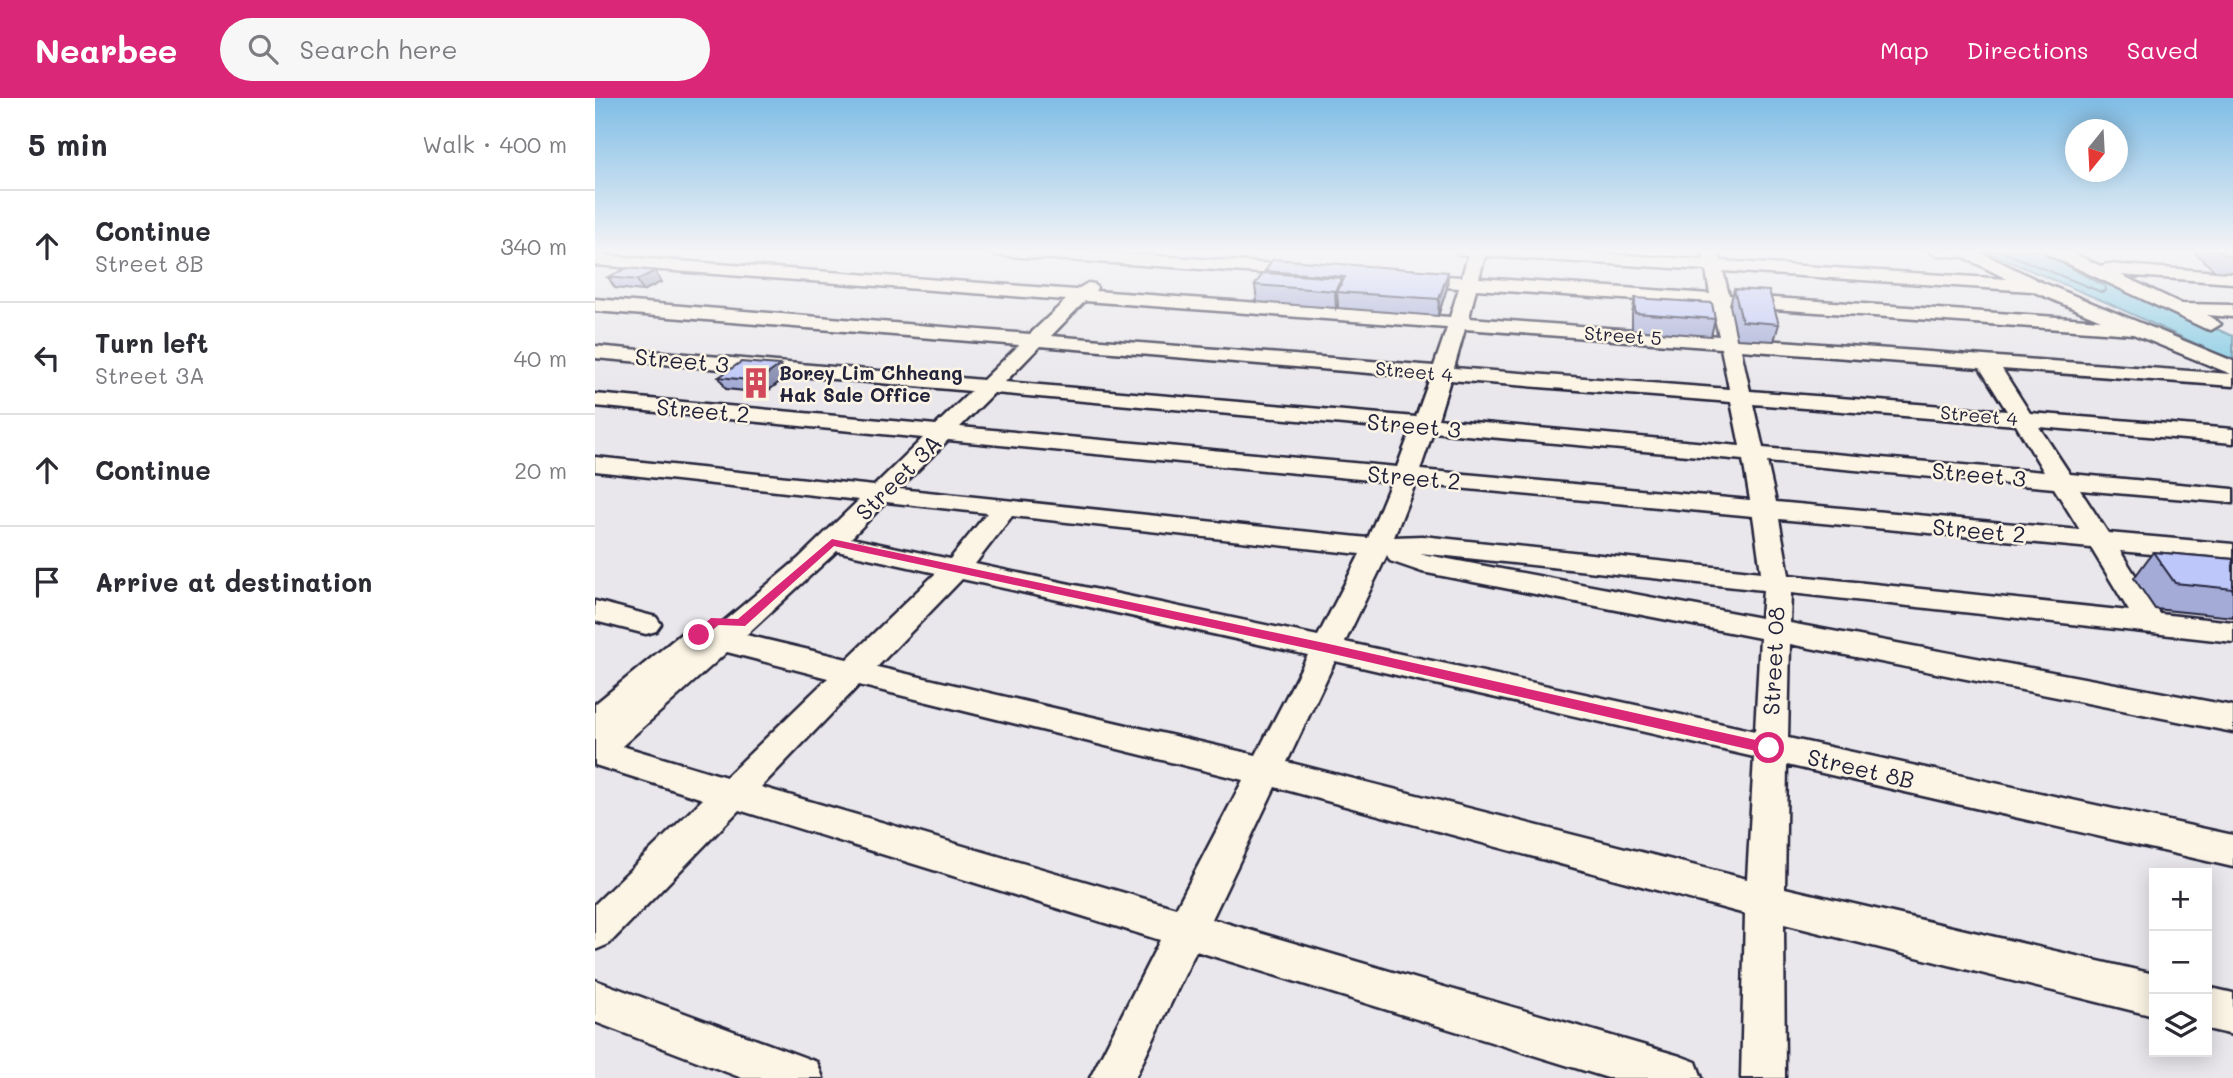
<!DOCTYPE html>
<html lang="en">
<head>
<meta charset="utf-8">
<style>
	:root { --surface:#fff; --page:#f7f7f7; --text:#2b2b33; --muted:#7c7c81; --line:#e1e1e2; --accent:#db2777 }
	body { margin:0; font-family:Mali,sans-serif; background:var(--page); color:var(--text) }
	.controls { position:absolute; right:21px; bottom:21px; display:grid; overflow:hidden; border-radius:0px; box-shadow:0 4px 18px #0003 }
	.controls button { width:63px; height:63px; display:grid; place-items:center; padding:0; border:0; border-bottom:2px solid var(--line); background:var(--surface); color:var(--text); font:35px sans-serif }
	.compass { position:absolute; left:1470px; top:21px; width:63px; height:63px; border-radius:50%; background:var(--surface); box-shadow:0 4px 18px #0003; rotate:198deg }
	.stop { position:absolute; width:21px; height:21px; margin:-16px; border:5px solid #db2777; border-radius:50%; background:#fff }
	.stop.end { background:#db2777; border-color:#fff; box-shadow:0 2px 7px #0008 }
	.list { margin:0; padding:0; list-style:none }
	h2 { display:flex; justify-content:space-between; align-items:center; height:91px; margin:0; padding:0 28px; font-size:30px }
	h2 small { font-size:23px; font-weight:400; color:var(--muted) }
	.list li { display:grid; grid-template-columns:46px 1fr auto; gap:21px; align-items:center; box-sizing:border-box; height:112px; padding:0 28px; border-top:2px solid var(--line) }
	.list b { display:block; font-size:26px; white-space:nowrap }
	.list p { margin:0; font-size:23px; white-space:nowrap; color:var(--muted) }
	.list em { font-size:23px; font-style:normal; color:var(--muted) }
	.icon { flex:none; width:38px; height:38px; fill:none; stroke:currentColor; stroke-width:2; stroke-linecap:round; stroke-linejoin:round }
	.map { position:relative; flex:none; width:1638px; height:980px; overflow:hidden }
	header { display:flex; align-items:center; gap:42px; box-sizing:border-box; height:98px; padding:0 35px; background:var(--accent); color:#fff }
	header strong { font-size:33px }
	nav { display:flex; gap:38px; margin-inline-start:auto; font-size:24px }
	.search { width:490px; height:63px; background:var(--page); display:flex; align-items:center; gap:18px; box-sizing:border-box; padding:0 24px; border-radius:38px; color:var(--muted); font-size:26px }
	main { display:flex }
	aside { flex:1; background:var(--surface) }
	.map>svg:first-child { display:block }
	.water { fill:#82cae3; stroke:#5c87a0; stroke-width:2 }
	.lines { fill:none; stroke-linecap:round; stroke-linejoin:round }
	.shore { stroke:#48657e; stroke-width:2 }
	.minor-casing { stroke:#22223b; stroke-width:5 }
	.minor { fill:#fcf5e5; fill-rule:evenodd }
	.wall { fill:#a3abd6; stroke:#22223b; stroke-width:2 }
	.shaded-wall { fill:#848bae; stroke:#22223b; stroke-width:2 }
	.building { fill:#bdc7f9; stroke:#22223b; stroke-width:2 }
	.route { fill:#db2777 }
	.labels { text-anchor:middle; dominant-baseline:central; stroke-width:5; stroke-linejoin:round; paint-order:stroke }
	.far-street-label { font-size:19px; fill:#22223b; stroke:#fcf5e5 }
	.far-poi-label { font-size:19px; font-weight:bold; fill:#22223b; stroke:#fcf5e5; text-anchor:start }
	.street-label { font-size:23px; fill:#22223b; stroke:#fcf5e5 }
</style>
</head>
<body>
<header>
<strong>Nearbee</strong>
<div class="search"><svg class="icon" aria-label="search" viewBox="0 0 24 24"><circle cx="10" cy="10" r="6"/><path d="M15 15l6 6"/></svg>Search here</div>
<nav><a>Map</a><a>Directions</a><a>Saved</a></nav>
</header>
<main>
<aside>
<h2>5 min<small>Walk · 400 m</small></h2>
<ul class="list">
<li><svg class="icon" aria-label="ahead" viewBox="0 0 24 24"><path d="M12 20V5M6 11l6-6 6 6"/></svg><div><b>Continue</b><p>Street 8B</p></div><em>340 m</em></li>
<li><svg class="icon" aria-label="left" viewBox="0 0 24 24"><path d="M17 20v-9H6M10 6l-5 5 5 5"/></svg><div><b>Turn left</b><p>Street 3A</p></div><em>40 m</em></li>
<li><svg class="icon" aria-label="ahead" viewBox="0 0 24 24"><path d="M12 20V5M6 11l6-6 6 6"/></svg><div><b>Continue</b></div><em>20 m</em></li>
<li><svg class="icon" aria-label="arrive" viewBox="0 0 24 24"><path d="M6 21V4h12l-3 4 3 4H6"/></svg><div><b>Arrive at destination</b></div></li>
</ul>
</aside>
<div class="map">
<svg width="1638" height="980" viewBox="0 0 1638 980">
	<rect width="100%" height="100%" fill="#e9e7eb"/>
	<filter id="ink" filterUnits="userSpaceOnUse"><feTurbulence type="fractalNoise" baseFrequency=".0143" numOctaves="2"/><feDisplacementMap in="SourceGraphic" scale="14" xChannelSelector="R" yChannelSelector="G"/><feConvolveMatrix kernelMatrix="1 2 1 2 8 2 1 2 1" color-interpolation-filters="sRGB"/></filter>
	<g filter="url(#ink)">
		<path class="water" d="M 1387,152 L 1451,152 L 1566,208 L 1638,238 L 1638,263 L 1513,205 Z"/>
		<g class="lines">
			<path class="shore" d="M 1403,152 L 1506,194 L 1511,193 L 1510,188 L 1451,157"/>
			<defs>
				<path id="minor" d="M 391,152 L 472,152 L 711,168 L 720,173 L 711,178 L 399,157 Z
					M 861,152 L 947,152 L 1109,162 L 1107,152 L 1123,152 L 1126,163 L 1412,181 L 1369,159 L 1341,157 L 1333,152 L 1381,152 L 1446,184 L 1638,263 L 1638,288 L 1407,271 L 1435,315 L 1638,331 L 1638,345 L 1444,329 L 1475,376 L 1638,391 L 1638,405 L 1485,392 L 1513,435 L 1638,446 L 1638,464 L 1525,453 L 1565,516 L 1638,524 L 1638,544 L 1196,495 L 1195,525 L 1638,608 L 1638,634 L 1195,546 L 1193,640 L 1638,737 L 1638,769 L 1192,667 L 1190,790 L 1559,876 L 1559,918 L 1189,826 L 1190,980 L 1146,980 L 1150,816 L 680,689 L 617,821 L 1085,958 L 1101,964 L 1107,980 L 1013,980 L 601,853 L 540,980 L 495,980 L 565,842 L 144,712 L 14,846 L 0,852 L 0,806 L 108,701 L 0,667 L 0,606 L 92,531 L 102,528 L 116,534 L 203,461 L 264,402 L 0,373 L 0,359 L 279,388 L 328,340 L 0,308 L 0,296 L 341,327 L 376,293 L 0,260 L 0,248 L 388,282 L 424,247 L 0,213 L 0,201 L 435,236 L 471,202 L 0,167 L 0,157 L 481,192 L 493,185 L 499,186 L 502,190 L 500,193 L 855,219 L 864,190 L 814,186 L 805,181 L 814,176 L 867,179 L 873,157 L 863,156 ZM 890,158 L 1111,172 L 1115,196 L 884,180 ZM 1128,173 L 1437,193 L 1506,222 L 1134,197 ZM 881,191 L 1117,207 L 1124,238 L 874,220 ZM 490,203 L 852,230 L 839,268 L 456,238 ZM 1136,208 L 1538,236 L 1636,276 L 1143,240 ZM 870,231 L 1126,250 L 1134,291 L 859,270 ZM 445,248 L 835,280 L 821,319 L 410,284 ZM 1146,252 L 1385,270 L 1412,313 L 1155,293 ZM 855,282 L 1136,304 L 1145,348 L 843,321 ZM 399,295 L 816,332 L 802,369 L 365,329 ZM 1158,306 L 1421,327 L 1449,374 L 1168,350 ZM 838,334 L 1148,362 L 1155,402 L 825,372 ZM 353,342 L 796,384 L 773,440 L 304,391 ZM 1172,364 L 1459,390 L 1485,432 L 1181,404 ZM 820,386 L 1158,418 L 1166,474 L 827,438 L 799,439 ZM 291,404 L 392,415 L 355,461 L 256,440 ZM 417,418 L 765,456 L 723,538 L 380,466 ZM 1184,421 L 1496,450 L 1534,513 L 1194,477 ZM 242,453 L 341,475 L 252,561 L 151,537 ZM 825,455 L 1168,492 L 1166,520 L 832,457 ZM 792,457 L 795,463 L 827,474 L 1165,540 L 1160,633 L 750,544 ZM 367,481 L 713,557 L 661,657 L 282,569 ZM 132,554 L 233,580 L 131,679 L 27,648 ZM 740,563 L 1159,659 L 1152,781 L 692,664 ZM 264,587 L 648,682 L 581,810 L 166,689 Z
					M 1450,152 L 1471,152 L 1506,168 L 1512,166 L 1638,175 L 1638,185 L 1526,177 L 1587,206 L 1638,207 L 1638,219 L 1612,217 L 1626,226 L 1616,232 L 1609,230 L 1452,156 Z
					M 0,503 L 61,519 L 66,526 L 61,533 L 51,536 L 0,523 Z
					M 0,882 L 222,964 L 228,980 L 147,980 L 0,924 Z
					M 1612,889 L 1638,895 L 1638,937 L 1612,931 Z"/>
			</defs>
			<use href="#minor" class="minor-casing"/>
			<use href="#minor" class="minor"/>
		</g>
		<path class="wall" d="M 1597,152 L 1638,152 L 1638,174 L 1620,173 Z
			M 60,173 L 66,184 L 48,193 L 20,190 L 13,179 Z
			M 670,173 L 853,174 L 852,190 L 843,218 L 743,210 L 743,206 L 741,210 L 662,204 L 660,187 L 670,175 Z
			M 1139,191 L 1184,226 L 1179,243 L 1142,241 L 1135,207 Z
			M 1040,200 L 1120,221 L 1116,238 L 1037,232 L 1037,216 Z
			M 185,267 L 191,279 L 170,295 L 131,291 L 124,279 Z
			M 1558,454 L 1638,461 L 1638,519 L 1560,511 L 1539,480 Z"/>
		<path class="shaded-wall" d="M 60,173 L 66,184 L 48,193 L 42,182 Z
			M 853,174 L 852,190 L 843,218 L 844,201 Z
			M 747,180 L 748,194 L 742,194 L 743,206 L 741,210 L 740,193 Z
			M 185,267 L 191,279 L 170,295 L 163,283 Z"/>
		<path class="building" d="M 1624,152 L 1638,152 L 1638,158 L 1630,157 Z
			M 678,161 L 853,174 L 844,201 L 742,194 L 750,179 L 670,173 Z
			M 32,170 L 60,173 L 42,182 L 13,179 Z
			M 668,175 L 747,180 L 740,193 L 660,187 Z
			M 1139,191 L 1174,193 L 1184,226 L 1147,223 Z
			M 1040,200 L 1117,205 L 1120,221 L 1040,215 Z
			M 146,264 L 185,267 L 163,283 L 124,279 Z
			M 1558,454 L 1638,461 L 1638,491 L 1580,485 Z"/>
	</g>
	<linearGradient id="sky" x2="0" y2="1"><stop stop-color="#7fbde6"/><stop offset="0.53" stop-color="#f5f4f6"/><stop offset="1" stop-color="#f5f4f6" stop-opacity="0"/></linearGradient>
	<rect width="1638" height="289" fill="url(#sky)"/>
	<path class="route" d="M 237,441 L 734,546 L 1174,645 L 1181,650 L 1174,656 L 734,555 L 239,448 L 150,528 L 123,527 L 108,540 L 100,540 L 100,534 L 116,520 L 143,521 Z"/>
	<defs>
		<symbol id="building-bare" viewBox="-9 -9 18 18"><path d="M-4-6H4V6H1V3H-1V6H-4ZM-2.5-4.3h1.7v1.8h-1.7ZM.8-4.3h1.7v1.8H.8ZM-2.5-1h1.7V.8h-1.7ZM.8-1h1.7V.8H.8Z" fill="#d1495b" stroke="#fcf5e5" stroke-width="2.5" paint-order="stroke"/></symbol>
	</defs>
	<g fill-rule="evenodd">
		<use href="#building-bare" x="139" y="263" width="44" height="44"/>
	</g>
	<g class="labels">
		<g class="far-street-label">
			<text transform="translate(1028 237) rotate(4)">Street 5</text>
			<text transform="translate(819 273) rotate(5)">Street 4</text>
			<text transform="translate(1384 317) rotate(5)">Street 4</text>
		</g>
		<g class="far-poi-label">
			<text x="184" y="274">Borey Lim Chheang<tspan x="184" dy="22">Hak Sale Office</tspan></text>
		</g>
		<g class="street-label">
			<text transform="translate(87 262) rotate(5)">Street 3</text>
			<text transform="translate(108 312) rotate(5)">Street 2</text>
			<text transform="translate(819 327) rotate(5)">Street 3</text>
			<text transform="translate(1384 376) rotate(5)">Street 3</text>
			<text transform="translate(303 379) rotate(-45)">Street 3A</text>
			<text transform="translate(819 379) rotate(5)">Street 2</text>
			<text transform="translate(1384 432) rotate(5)">Street 2</text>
			<text transform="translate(1178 563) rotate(-87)">Street 08</text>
			<text transform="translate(1266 670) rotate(13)">Street 8B</text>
		</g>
	</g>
</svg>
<div class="controls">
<button>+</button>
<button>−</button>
<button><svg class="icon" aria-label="layers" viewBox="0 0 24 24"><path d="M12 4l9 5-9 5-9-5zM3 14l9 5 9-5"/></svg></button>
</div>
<svg class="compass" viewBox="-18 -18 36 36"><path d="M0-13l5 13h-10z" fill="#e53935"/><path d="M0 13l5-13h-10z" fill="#7c7c81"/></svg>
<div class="stop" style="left:1174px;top:650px"></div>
<div class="stop end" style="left:104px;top:537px"></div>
</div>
</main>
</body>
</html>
